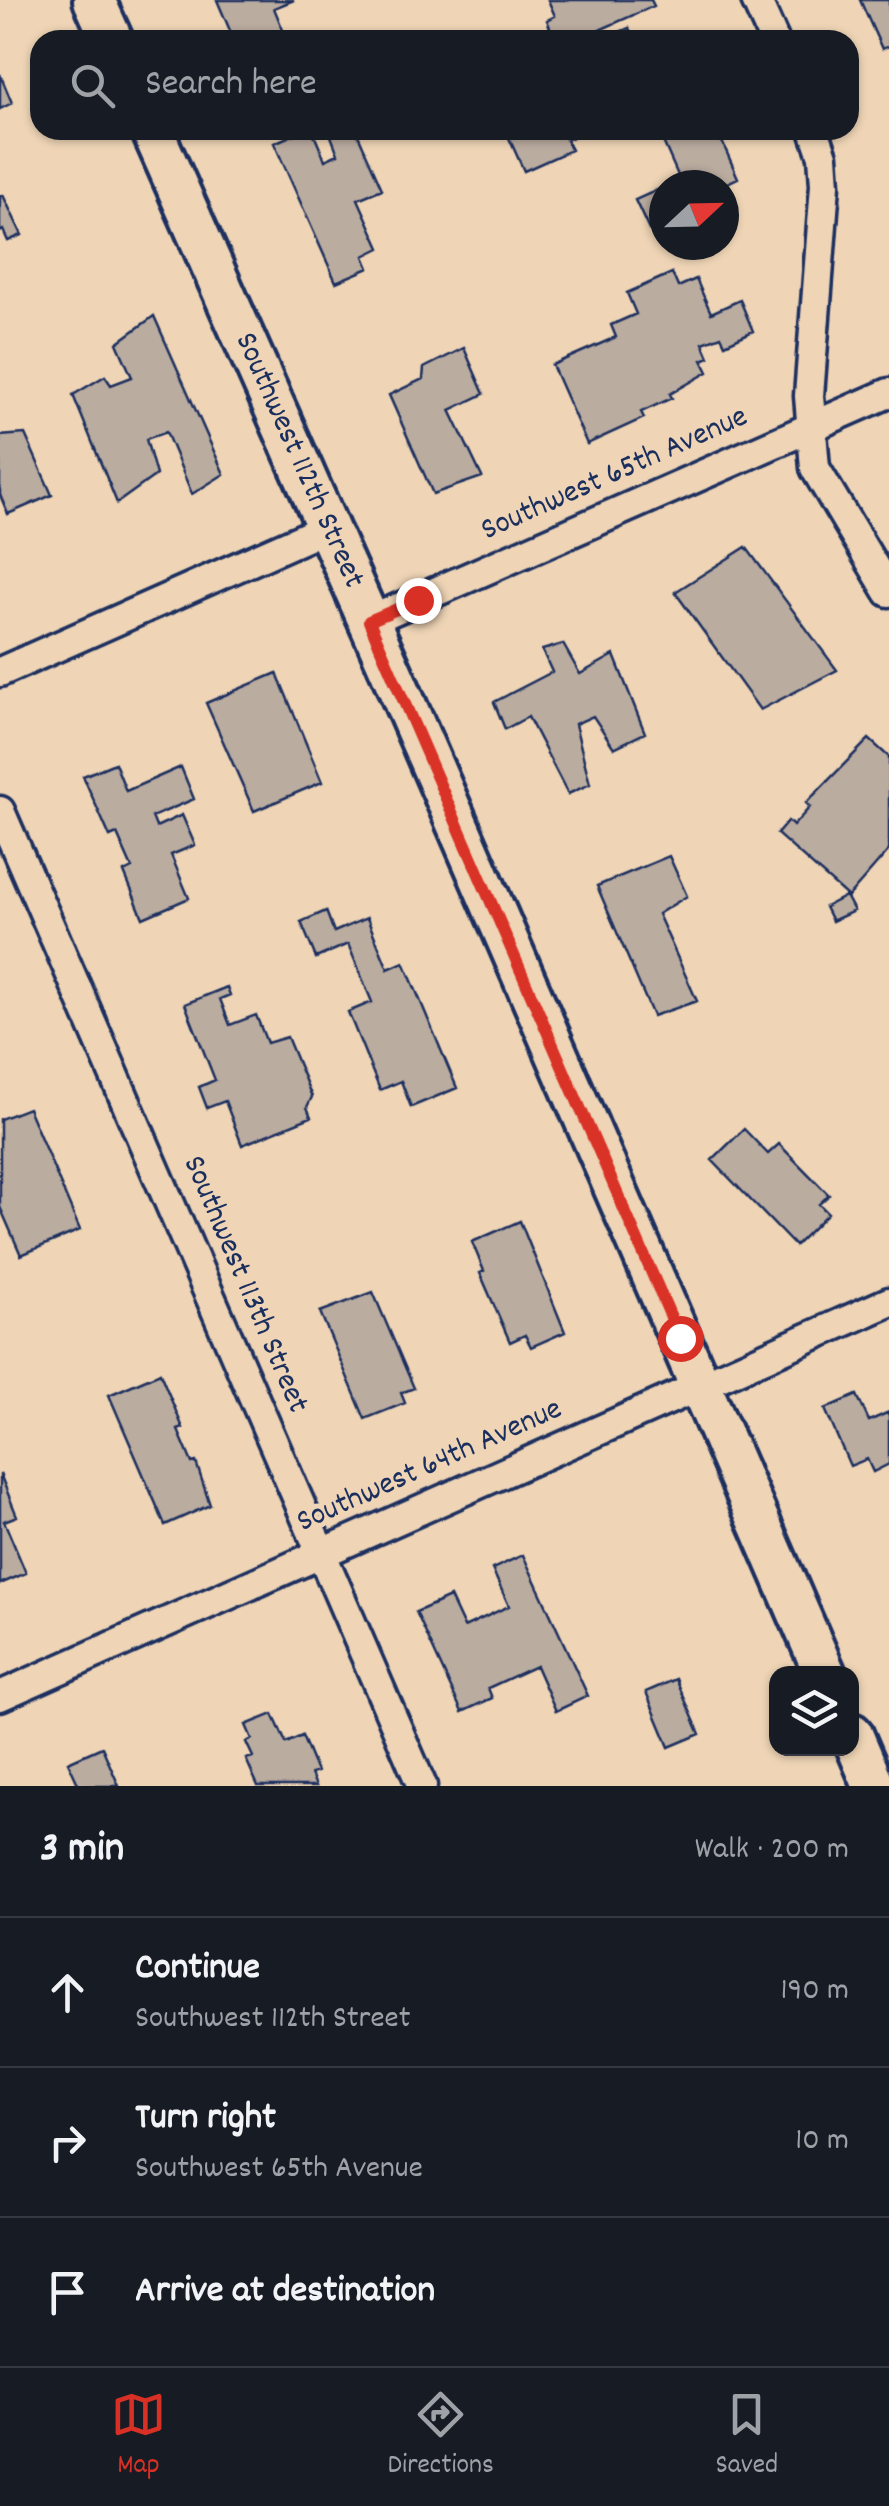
<!DOCTYPE html>
<html lang="en">
<head>
<meta charset="utf-8">
<style>
	:root { --surface:#171b24; --page:#20242c; --text:#f1f3f6; --muted:#9ea1a6; --line:#363941; --accent:#d93025 }
	body { margin:0; font-family:Dekko,sans-serif; background:var(--page); color:var(--text) }
	.controls { position:absolute; right:30px; bottom:30px; display:grid; overflow:hidden; border-radius:20px; box-shadow:0 2px 8px #0004 }
	.controls button { width:90px; height:90px; display:grid; place-items:center; padding:0; border:0; border-bottom:2px solid var(--line); background:var(--surface); color:var(--text); font:50px sans-serif }
	.compass { position:absolute; left:649px; top:170px; width:90px; height:90px; border-radius:50%; background:var(--surface); box-shadow:0 2px 8px #0004; rotate:68deg }
	.stop { position:absolute; width:30px; height:30px; margin:-22px; border:8px solid #d93025; border-radius:50%; background:#fff }
	.stop.end { background:#d93025; border-color:#fff; box-shadow:0 2px 10px #0008 }
	.list { margin:0; padding:0; list-style:none }
	h2 { display:flex; justify-content:space-between; align-items:center; height:130px; margin:0; padding:0 40px; font-size:42px }
	h2 small { font-size:32px; font-weight:400; color:var(--muted) }
	.list li { display:grid; grid-template-columns:65px 1fr auto; gap:30px; align-items:center; box-sizing:border-box; height:150px; padding:0 40px; border-top:2px solid var(--line) }
	.list b { display:block; font-size:38px; white-space:nowrap }
	.list p { margin:0; font-size:32px; white-space:nowrap; color:var(--muted) }
	.list em { font-size:32px; font-style:normal; color:var(--muted) }
	.icon { flex:none; width:55px; height:55px; fill:none; stroke:currentColor; stroke-width:2; stroke-linecap:round; stroke-linejoin:round }
	.map { position:relative; flex:none; width:889px; height:1786px; overflow:hidden }
	.search { position:absolute; background:var(--surface); box-shadow:0 2px 8px #0004; left:30px; right:30px; top:30px; height:110px; display:flex; align-items:center; gap:25px; box-sizing:border-box; padding:0 35px; border-radius:30px; color:var(--muted); font-size:38px }
	.sheet { height:580px; background:var(--surface) }
	nav { display:flex; justify-content:space-around; align-items:center; box-sizing:border-box; height:140px; border-top:2px solid var(--line); background:var(--surface); font-size:28px; color:var(--muted) }
	nav a { display:grid; justify-items:center; gap:5px }
	nav .on { color:var(--accent) }
	.map>svg:first-child { display:block }
	.building { fill:#bbaca0; stroke:#1b2f5e; stroke-width:2.5 }
	.lines { fill:none; stroke-linecap:round; stroke-linejoin:round }
	.street-casing { stroke:#1b2f5e; stroke-width:35 }
	.secondary-casing { stroke:#1b2f5e; stroke-width:48 }
	.street { stroke:#efd5b6; stroke-width:28 }
	.secondary { stroke:#efd5b6; stroke-width:40 }
	.route { stroke:#d93025; stroke-width:12 }
	.labels { text-anchor:middle; dominant-baseline:central; stroke-width:10; stroke-linejoin:round; paint-order:stroke }
	.street-label { font-size:32px; fill:#1b2f5e; stroke:#efd5b6 }
</style>
</head>
<body>
<div class="map">
<svg width="889" height="1786" viewBox="0 0 889 1786">
	<rect width="100%" height="100%" fill="#efd5b6"/>
	<filter id="ink" filterUnits="userSpaceOnUse"><feTurbulence type="fractalNoise" baseFrequency=".01" numOctaves="2"/><feDisplacementMap in="SourceGraphic" scale="20" xChannelSelector="R" yChannelSelector="G"/><feConvolveMatrix kernelMatrix="1 2 1 2 8 2 1 2 1" color-interpolation-filters="sRGB"/></filter>
	<g filter="url(#ink)">
		<path class="building" d="M 217,0 L 294,0 L 274,8 L 283,30 L 259,40 L 234,40 Z
			M 548,0 L 651,0 L 654,6 L 577,40 L 555,40 L 547,20 L 555,16 Z
			M 860,0 L 889,0 L 889,46 L 882,49 Z
			M 629,28 L 634,40 L 601,40 Z
			M 0,74 L 12,103 L 0,109 Z
			M 304,130 L 312,130 L 325,160 L 338,154 L 331,136 L 344,130 L 356,130 L 382,189 L 358,199 L 380,248 L 364,256 L 369,268 L 336,282 L 274,143 Z
			M 527,130 L 590,130 L 566,140 L 571,150 L 524,171 L 509,138 Z
			M 658,130 L 717,130 L 738,178 L 723,185 L 669,185 L 680,180 Z
			M 664,187 L 664,223 L 649,230 L 635,200 Z
			M 3,195 L 22,235 L 8,241 L 3,230 L 0,232 L 0,196 Z
			M 672,273 L 678,287 L 696,279 L 711,313 L 740,300 L 753,331 L 725,344 L 721,336 L 703,343 L 709,357 L 702,360 L 708,372 L 670,394 L 672,398 L 641,412 L 644,418 L 587,444 L 552,365 L 616,337 L 611,325 L 636,314 L 627,293 Z
			M 154,316 L 224,474 L 192,494 L 166,432 L 146,439 L 156,475 L 117,503 L 73,395 L 105,376 L 111,385 L 132,377 L 117,343 Z
			M 464,348 L 484,394 L 450,410 L 482,477 L 433,494 L 389,395 L 423,379 L 424,368 Z
			M 25,434 L 52,495 L 8,514 L 0,495 L 0,436 Z
			M 746,547 L 837,670 L 760,710 L 675,592 Z
			M 563,644 L 580,674 L 614,655 L 645,733 L 614,748 L 593,716 L 575,724 L 590,784 L 568,794 L 528,717 L 505,729 L 494,702 L 552,672 L 542,650 Z
			M 277,673 L 322,782 L 254,811 L 206,703 Z
			M 869,739 L 889,757 L 889,850 L 848,897 L 777,834 L 788,821 L 793,826 L 810,807 L 806,803 Z
			M 115,763 L 126,791 L 181,767 L 194,799 L 152,817 L 156,827 L 182,815 L 195,845 L 171,855 L 189,898 L 143,918 L 124,872 L 132,868 L 117,834 L 110,837 L 83,776 Z
			M 669,856 L 687,896 L 658,914 L 697,1001 L 653,1016 L 597,886 Z
			M 846,896 L 854,911 L 832,921 L 825,907 Z
			M 326,911 L 334,932 L 367,918 L 388,969 L 404,962 L 457,1088 L 411,1107 L 401,1081 L 380,1090 L 348,1012 L 372,1002 L 348,944 L 316,958 L 301,922 Z
			M 227,987 L 230,995 L 220,999 L 230,1025 L 256,1015 L 267,1043 L 287,1037 L 312,1097 L 307,1107 L 311,1117 L 242,1145 L 225,1101 L 207,1108 L 199,1087 L 215,1080 L 185,1004 Z
			M 28,1108 L 80,1230 L 21,1255 L 0,1207 L 0,1119 Z
			M 744,1129 L 768,1154 L 779,1144 L 829,1195 L 819,1204 L 828,1213 L 795,1246 L 712,1160 Z
			M 520,1221 L 565,1332 L 531,1347 L 525,1335 L 510,1342 L 480,1273 L 484,1271 L 472,1242 Z
			M 373,1292 L 414,1388 L 401,1393 L 405,1403 L 365,1419 L 320,1312 Z
			M 160,1373 L 183,1428 L 178,1430 L 192,1463 L 196,1462 L 210,1505 L 165,1525 L 109,1395 Z
			M 857,1395 L 869,1421 L 889,1412 L 889,1464 L 873,1472 L 867,1459 L 850,1466 L 825,1409 Z
			M 0,1474 L 17,1516 L 4,1521 L 26,1573 L 0,1584 Z
			M 523,1555 L 588,1696 L 556,1711 L 536,1666 L 488,1688 L 492,1698 L 462,1712 L 416,1612 L 450,1597 L 464,1627 L 509,1606 L 492,1569 Z
			M 676,1679 L 700,1734 L 669,1747 L 646,1692 Z
			M 273,1714 L 286,1743 L 302,1736 L 317,1772 L 311,1774 L 316,1786 L 258,1786 L 246,1759 L 253,1757 L 246,1742 L 252,1739 L 246,1725 Z
			M 102,1747 L 119,1786 L 79,1786 L 68,1762 Z"/>
		<g class="lines">
			<defs>
				<path id="street" d="M 756,0 L 774,40
					M 814,130 L 823,156 L 825,185 L 809,396 L 815,468 L 889,592
					M 369,621 L 889,393
					M 0,672 L 328,527
					M 0,811 L 422,1786
					M 0,1696 L 889,1302"/>
				<path id="secondary" d="M 94,0 L 112,40
					M 152,130 L 394,678 L 825,1674
					M 852,1734 L 874,1786"/>
			</defs>
			<use href="#street" class="street-casing"/>
			<use href="#secondary" class="secondary-casing"/>
			<use href="#street" class="street"/>
			<use href="#secondary" class="secondary"/>
		</g>
	</g>
	<g class="lines" filter="url(#ink)">
		<path class="route" d="M 418,600 L 369,621 L 680,1338"/>
	</g>
	<g class="labels">
		<g class="street-label">
			<text transform="translate(298 461) rotate(66)">Southwest 112th Street</text>
			<text transform="translate(615 475) rotate(-24)">Southwest 65th Avenue</text>
			<text transform="translate(244 1285) rotate(67)">Southwest 113th Street</text>
			<text transform="translate(430 1467) rotate(-24)">Southwest 64th Avenue</text>
		</g>
	</g>
</svg>
<div class="controls">
<button><svg class="icon" aria-label="layers" viewBox="0 0 24 24"><path d="M12 4l9 5-9 5-9-5zM3 14l9 5 9-5"/></svg></button>
</div>
<svg class="compass" viewBox="-18 -18 36 36"><path d="M0-13l5 13h-10z" fill="#e53935"/><path d="M0 13l5-13h-10z" fill="#9ea1a6"/></svg>
<div class="stop" style="left:680px;top:1338px"></div>
<div class="stop end" style="left:418px;top:600px"></div>
<div class="search"><svg class="icon" aria-label="search" viewBox="0 0 24 24"><circle cx="10" cy="10" r="6"/><path d="M15 15l6 6"/></svg>Search here</div>
</div>
<section class="sheet">
<h2>3 min<small>Walk · 200 m</small></h2>
<ul class="list">
<li><svg class="icon" aria-label="ahead" viewBox="0 0 24 24"><path d="M12 20V5M6 11l6-6 6 6"/></svg><div><b>Continue</b><p>Southwest 112th Street</p></div><em>190 m</em></li>
<li><svg class="icon" aria-label="right" viewBox="0 0 24 24"><path d="M7 20v-9h11M14 6l5 5-5 5"/></svg><div><b>Turn right</b><p>Southwest 65th Avenue</p></div><em>10 m</em></li>
<li><svg class="icon" aria-label="arrive" viewBox="0 0 24 24"><path d="M6 21V4h12l-3 4 3 4H6"/></svg><div><b>Arrive at destination</b></div></li>
</ul>
</section>
<nav>
<a class="on"><svg class="icon" aria-label="map" viewBox="0 0 24 24"><path d="M3 6l6-2 6 2 6-2v14l-6 2-6-2-6 2zM9 4v14M15 6v14"/></svg>Map</a>
<a><svg class="icon" aria-label="directions" viewBox="0 0 24 24"><path d="M12 3l9 9-9 9-9-9zM9 14v-3h6M13 9l2 2-2 2"/></svg>Directions</a>
<a><svg class="icon" aria-label="saved" viewBox="0 0 24 24"><path d="M7 4h10v16l-5-4-5 4z"/></svg>Saved</a>
</nav>
</body>
</html>
